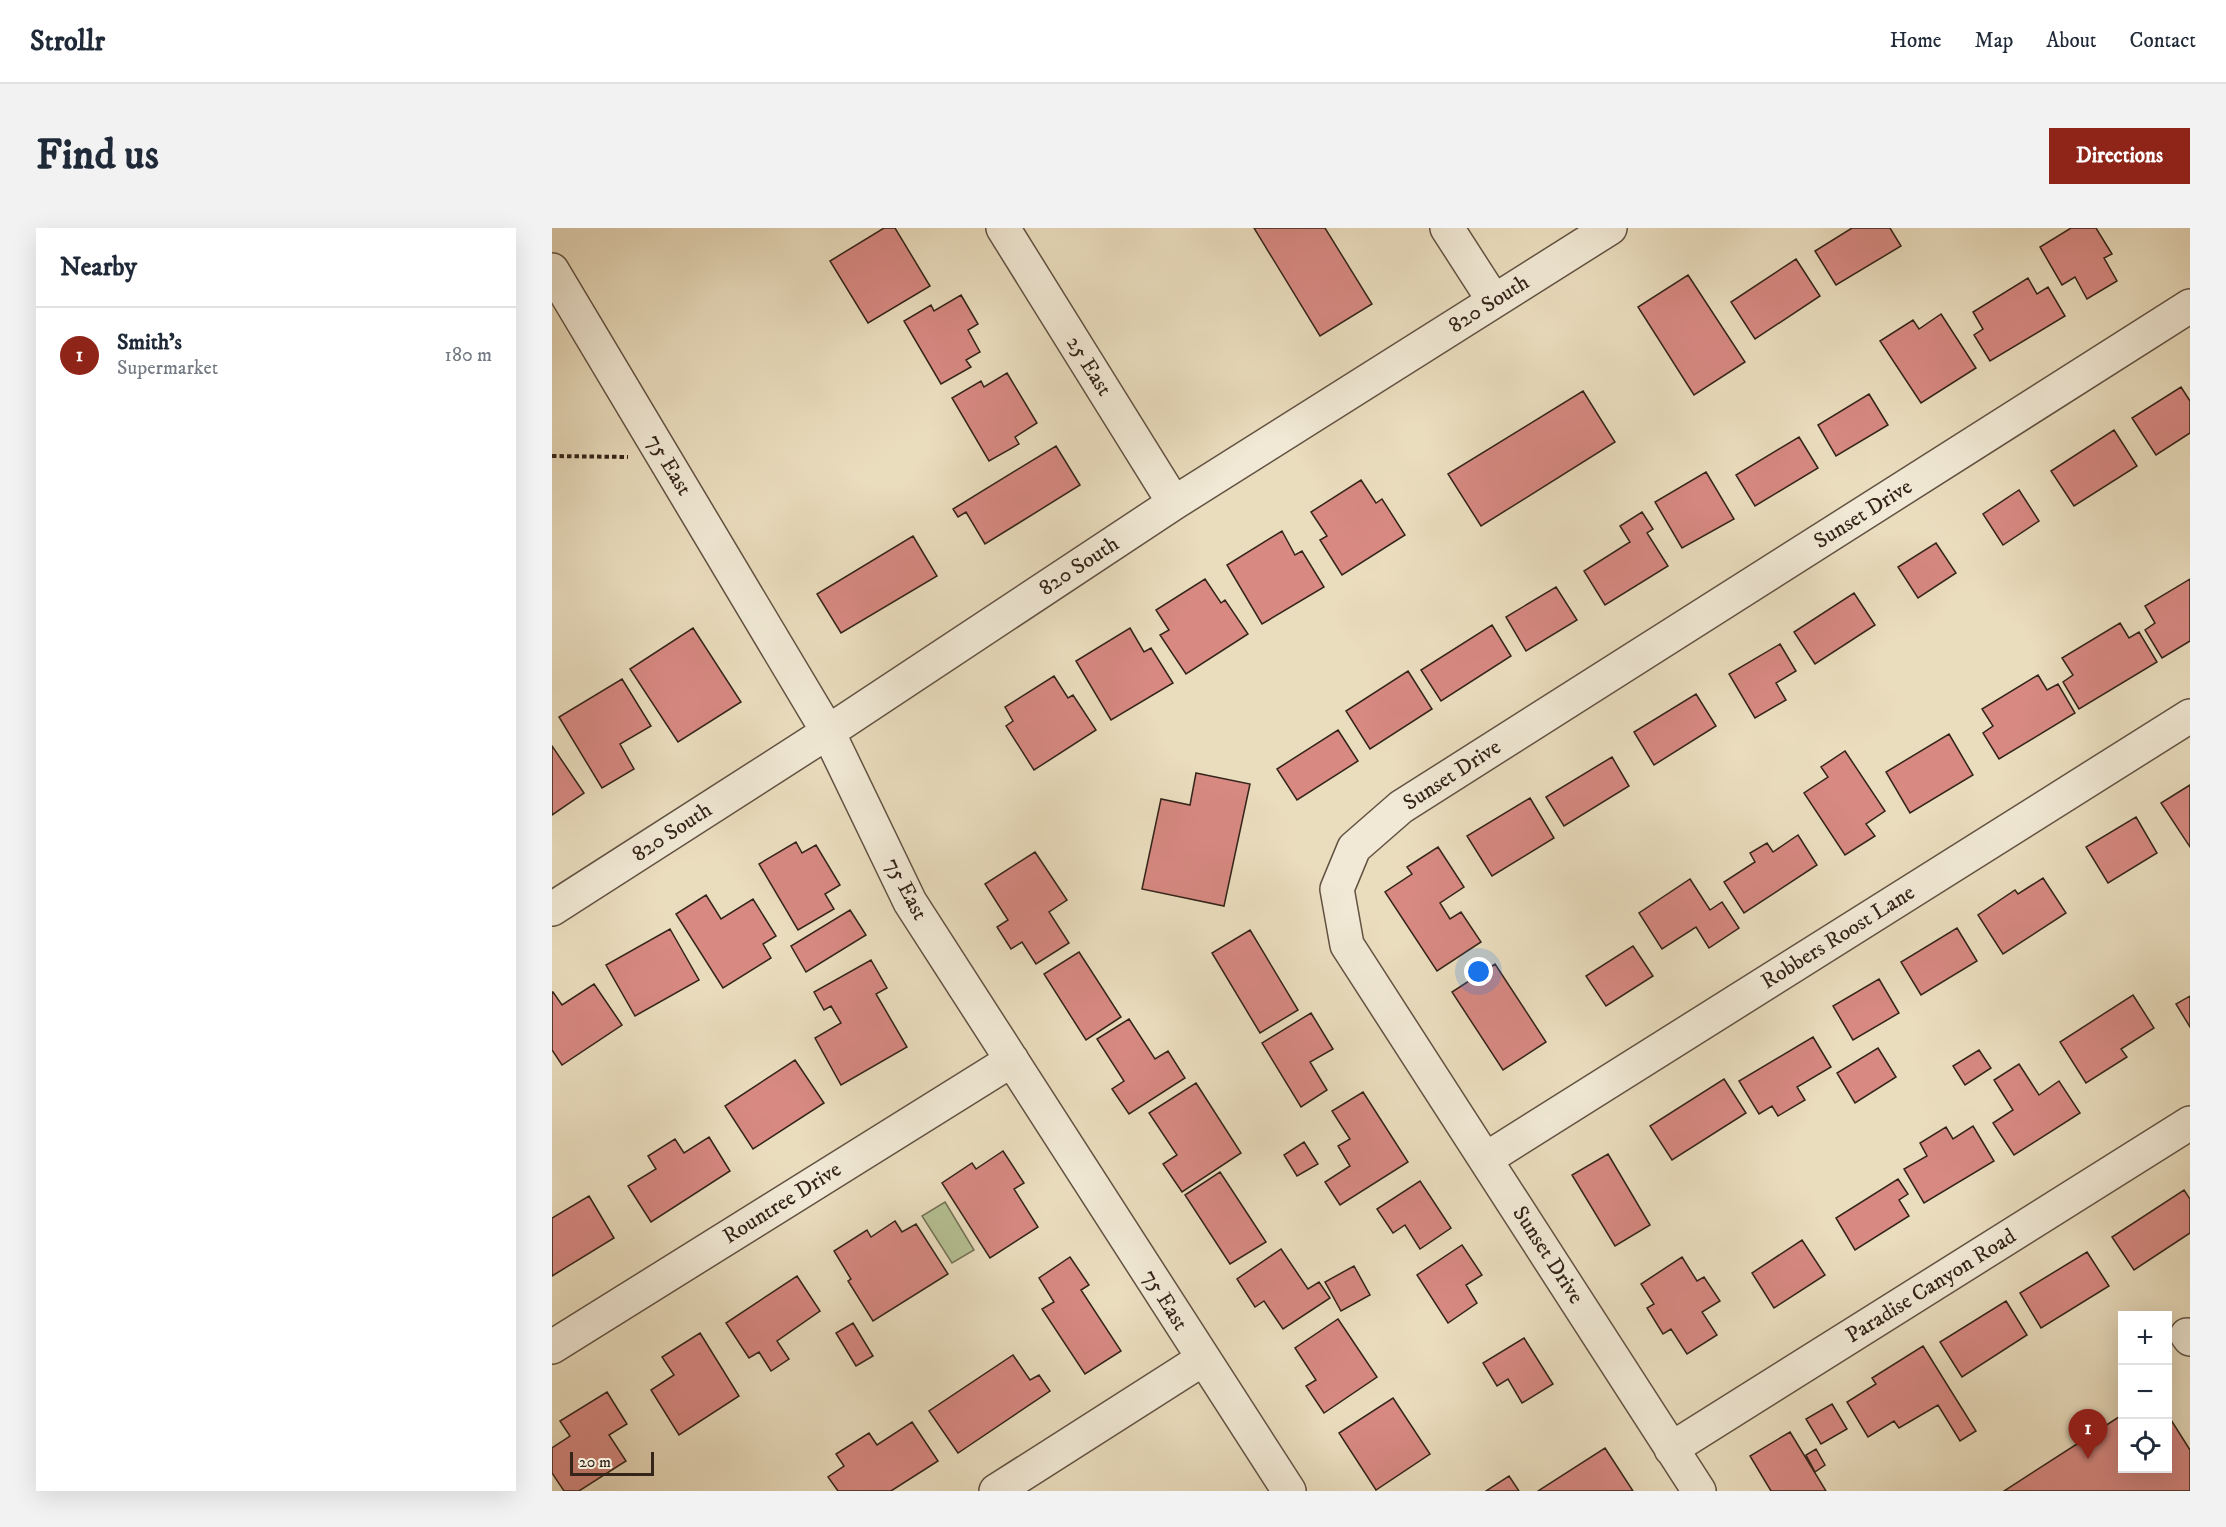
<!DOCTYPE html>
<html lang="en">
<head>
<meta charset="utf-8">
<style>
	:root { --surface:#fff; --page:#f2f2f3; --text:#1f2937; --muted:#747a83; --line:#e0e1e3; --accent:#8f2418 }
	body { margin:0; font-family:"IM FELL DW Pica",serif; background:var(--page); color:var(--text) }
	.controls { position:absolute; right:18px; bottom:18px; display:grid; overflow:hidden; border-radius:0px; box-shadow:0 6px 24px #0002 }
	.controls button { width:54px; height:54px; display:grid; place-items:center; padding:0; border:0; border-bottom:2px solid var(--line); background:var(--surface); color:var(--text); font:30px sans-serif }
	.scale { position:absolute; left:18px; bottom:15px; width:84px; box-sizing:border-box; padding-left:6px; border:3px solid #342419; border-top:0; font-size:16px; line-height:21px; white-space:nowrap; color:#342419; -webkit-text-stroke:4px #f1e9d5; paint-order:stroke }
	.you { position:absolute; left:927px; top:744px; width:21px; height:21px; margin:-15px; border:4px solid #fff; border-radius:50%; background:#1a73e8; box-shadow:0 0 0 9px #1a73e833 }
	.badge { display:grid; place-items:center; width:39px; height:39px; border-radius:50%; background:var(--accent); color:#fff; font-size:20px; font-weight:700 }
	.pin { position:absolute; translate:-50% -50px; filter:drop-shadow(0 2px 3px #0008) }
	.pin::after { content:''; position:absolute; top:32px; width:21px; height:18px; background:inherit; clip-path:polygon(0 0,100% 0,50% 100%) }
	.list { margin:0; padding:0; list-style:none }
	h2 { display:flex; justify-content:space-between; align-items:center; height:78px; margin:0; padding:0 24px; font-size:26px }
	h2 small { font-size:20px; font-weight:400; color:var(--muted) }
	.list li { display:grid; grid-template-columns:39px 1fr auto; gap:18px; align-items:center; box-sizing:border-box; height:96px; padding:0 24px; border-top:2px solid var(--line) }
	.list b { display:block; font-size:22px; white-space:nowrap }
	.list p { margin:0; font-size:20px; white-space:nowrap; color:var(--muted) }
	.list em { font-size:20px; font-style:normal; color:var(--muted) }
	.icon { flex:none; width:33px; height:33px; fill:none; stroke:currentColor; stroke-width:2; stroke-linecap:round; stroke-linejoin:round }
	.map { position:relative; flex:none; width:1638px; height:1263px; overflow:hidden; border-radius:0px }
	header { display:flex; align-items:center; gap:36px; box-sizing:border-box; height:84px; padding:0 30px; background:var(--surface); border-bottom:2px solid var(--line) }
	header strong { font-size:28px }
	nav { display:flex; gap:33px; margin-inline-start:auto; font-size:21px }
	.intro { display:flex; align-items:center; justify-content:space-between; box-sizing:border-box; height:144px; padding:0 36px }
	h1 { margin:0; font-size:42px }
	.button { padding:15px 27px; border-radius:0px; background:var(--accent); color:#fff; font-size:21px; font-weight:700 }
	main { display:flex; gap:36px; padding:0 36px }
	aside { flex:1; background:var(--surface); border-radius:0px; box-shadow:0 6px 24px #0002 }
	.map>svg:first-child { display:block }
	.green { fill:#b5c193; stroke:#747256; stroke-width:1.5 }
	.building { fill:#d78982; stroke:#342419; stroke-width:1.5 }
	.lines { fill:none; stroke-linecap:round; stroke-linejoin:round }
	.minor-casing { stroke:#625242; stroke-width:36 }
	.path { stroke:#342419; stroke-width:4; stroke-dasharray:4.5 3; stroke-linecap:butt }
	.minor { stroke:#f1e9d5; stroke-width:33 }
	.labels { text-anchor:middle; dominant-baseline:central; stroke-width:6; stroke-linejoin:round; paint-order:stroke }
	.street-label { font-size:22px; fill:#342419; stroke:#f1e9d5 }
</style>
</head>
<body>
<header>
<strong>Strollr</strong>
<nav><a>Home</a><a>Map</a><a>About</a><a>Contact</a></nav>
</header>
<div class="intro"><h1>Find us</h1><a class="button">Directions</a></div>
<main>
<aside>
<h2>Nearby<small></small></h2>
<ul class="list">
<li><span class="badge">1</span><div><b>Smith's</b><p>Supermarket</p></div><em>180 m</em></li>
</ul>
</aside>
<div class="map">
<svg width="1638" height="1263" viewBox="0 0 1638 1263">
	<rect width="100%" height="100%" fill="#eaddbe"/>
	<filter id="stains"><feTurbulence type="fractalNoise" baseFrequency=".00333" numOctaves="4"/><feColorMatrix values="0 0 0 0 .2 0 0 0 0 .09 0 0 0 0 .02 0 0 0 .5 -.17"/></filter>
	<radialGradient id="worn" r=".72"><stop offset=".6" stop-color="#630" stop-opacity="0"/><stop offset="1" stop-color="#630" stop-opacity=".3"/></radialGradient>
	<path class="green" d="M 393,974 L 422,1022 L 400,1035 L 370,988 Z"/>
	<path class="building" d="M 332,0 L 343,0 L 378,58 L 316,95 L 278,33 Z
		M 702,0 L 773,0 L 820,76 L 768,108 Z
		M 1300,0 L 1338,0 L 1349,18 L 1284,57 L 1263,23 Z
		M 1519,0 L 1544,0 L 1560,26 L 1552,30 L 1565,53 L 1535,71 L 1523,49 L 1510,57 L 1488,19 Z
		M 1244,31 L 1268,68 L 1203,111 L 1179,74 Z
		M 1136,47 L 1193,134 L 1142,167 L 1086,79 Z
		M 1476,50 L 1485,66 L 1496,59 L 1513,88 L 1438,133 L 1422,107 L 1431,101 L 1421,84 Z
		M 409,67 L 426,96 L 416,102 L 428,124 L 414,132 L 419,139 L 389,156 L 352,93 L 379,77 L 382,83 Z
		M 1389,86 L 1424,140 L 1369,175 L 1328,113 L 1361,92 L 1367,101 Z
		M 455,145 L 485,195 L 463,209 L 467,216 L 437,233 L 400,170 L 429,153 L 432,159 Z
		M 1629,159 L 1638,173 L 1638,205 L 1604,227 L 1580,190 Z
		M 1031,163 L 1063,214 L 929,298 L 896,246 Z
		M 1317,166 L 1336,197 L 1284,228 L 1266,197 Z
		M 1562,202 L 1585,238 L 1522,278 L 1499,243 Z
		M 1247,209 L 1266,240 L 1203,278 L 1184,247 Z
		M 504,218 L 528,257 L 433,316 L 414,284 L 406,289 L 401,281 Z
		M 1154,244 L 1182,291 L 1130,320 L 1103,274 Z
		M 809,252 L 824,275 L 830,271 L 853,307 L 790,347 L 768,312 L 775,308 L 759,284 Z
		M 1467,262 L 1487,293 L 1451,317 L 1431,286 Z
		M 1090,284 L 1101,301 L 1095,305 L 1116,338 L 1053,377 L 1032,343 L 1078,314 L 1068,298 Z
		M 730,303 L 743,327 L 750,323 L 772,359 L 710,396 L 675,337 Z
		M 361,308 L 385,348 L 289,405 L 265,366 Z
		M 1384,315 L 1404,345 L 1366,370 L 1346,339 Z
		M 653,351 L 669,375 L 673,372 L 696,406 L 634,446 L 608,407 L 617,402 L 604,382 Z
		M 1638,351 L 1638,413 L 1610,430 L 1593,402 L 1603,395 L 1593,378 Z
		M 1004,359 L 1025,392 L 974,423 L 954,389 Z
		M 1302,365 L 1323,397 L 1263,436 L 1242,404 Z
		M 1568,395 L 1577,410 L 1587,404 L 1605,434 L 1527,481 L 1511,454 L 1521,447 L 1510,430 Z
		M 940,397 L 959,428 L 889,473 L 869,442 Z
		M 141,400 L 189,474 L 126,514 L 78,441 Z
		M 578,400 L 592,424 L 599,420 L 621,455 L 559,492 L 524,433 Z
		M 1228,416 L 1244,443 L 1224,455 L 1234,472 L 1203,490 L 1177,446 Z
		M 856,443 L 880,481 L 818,521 L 794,483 Z
		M 1486,447 L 1495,462 L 1506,456 L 1523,485 L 1447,531 L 1431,505 L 1441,498 L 1430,481 Z
		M 502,448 L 516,470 L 521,467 L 544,502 L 482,542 L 454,498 L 461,493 L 453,479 Z
		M 70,451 L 99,498 L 68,516 L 82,541 L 50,560 L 7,489 Z
		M 1144,466 L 1164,498 L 1102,537 L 1082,504 Z
		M 786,502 L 806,533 L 745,572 L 725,541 Z
		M 1397,506 L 1421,547 L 1358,585 L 1334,544 Z
		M 0,518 L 32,565 L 0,587 Z
		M 1293,523 L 1333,583 L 1314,596 L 1323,608 L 1293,627 L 1252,565 L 1276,549 L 1269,539 Z
		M 1060,529 L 1077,558 L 1012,598 L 994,569 Z
		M 644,545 L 698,556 L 672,678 L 590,661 L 609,571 L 638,577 Z
		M 1638,557 L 1638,619 L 1609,575 Z
		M 978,570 L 1002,610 L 940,648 L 915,608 Z
		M 1584,589 L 1605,625 L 1556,655 L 1534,619 Z
		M 1246,607 L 1265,637 L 1192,685 L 1172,654 L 1203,634 L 1198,625 L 1215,615 L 1221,624 Z
		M 244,614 L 250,625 L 264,617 L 288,657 L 273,666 L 282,681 L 246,702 L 207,636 Z
		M 886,619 L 912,659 L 888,675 L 898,691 L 909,684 L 929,714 L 885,743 L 833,664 L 860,646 L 855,639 Z
		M 483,624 L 515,672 L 497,684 L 517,715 L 484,736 L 470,714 L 459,721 L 445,699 L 456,692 L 433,656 Z
		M 1491,650 L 1514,685 L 1451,726 L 1426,687 L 1463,662 L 1466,666 Z
		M 1138,651 L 1158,682 L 1170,674 L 1187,700 L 1157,720 L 1144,699 L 1110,721 L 1087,685 Z
		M 154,667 L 169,691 L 201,671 L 224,708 L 211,716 L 219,730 L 171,760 L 124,686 Z
		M 298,682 L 314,707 L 254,744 L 239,718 Z
		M 1405,700 L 1425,733 L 1369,767 L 1349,734 Z
		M 118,701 L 147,752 L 83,788 L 54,737 Z
		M 698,702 L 746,782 L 708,805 L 660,725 Z
		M 1081,718 L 1101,748 L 1054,778 L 1034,748 Z
		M 527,724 L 569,789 L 534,812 L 492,746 Z
		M 319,732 L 335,760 L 324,766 L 355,819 L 289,857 L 263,810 L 289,795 L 279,778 L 272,782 L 262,764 Z
		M 943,736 L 994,814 L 951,842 L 900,764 Z
		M 1327,751 L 1347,785 L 1301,812 L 1281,778 Z
		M 42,756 L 70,797 L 10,837 L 0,822 L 0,764 L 1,764 L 10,777 Z
		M 1581,767 L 1602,800 L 1569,821 L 1575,829 L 1534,855 L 1508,814 Z
		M 1638,768 L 1638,799 L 1624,776 Z
		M 759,785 L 781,821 L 758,834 L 775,862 L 749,879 L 710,815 Z
		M 577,791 L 603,831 L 616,823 L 633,850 L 577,886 L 560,861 L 572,853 L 545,811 Z
		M 1261,809 L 1279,839 L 1245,859 L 1253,872 L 1226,888 L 1220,878 L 1207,886 L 1187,853 Z
		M 1326,820 L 1344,849 L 1303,875 L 1285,845 Z
		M 1427,822 L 1439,840 L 1413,857 L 1401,838 Z
		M 243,832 L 272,875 L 201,921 L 173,878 Z
		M 1467,836 L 1487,867 L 1507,853 L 1528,885 L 1462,927 L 1441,895 L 1461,882 L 1442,852 Z
		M 1172,851 L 1194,885 L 1120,932 L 1098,898 Z
		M 644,855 L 689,925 L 630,964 L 611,936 L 625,927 L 597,885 Z
		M 811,864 L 856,934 L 788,977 L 773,954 L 798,938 L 786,918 L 798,911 L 780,883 Z
		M 1421,898 L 1442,933 L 1372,975 L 1352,941 L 1375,928 L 1368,915 L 1394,899 L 1401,911 Z
		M 157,909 L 178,943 L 99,994 L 76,958 L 104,941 L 96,928 L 123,911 L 132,925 Z
		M 752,914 L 766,936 L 745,948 L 732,927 Z
		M 451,923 L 472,955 L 462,961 L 486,999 L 438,1030 L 390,955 L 420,935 L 424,941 Z
		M 1056,926 L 1098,997 L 1063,1018 L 1020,947 Z
		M 668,944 L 714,1014 L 678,1036 L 633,967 Z
		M 1346,951 L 1356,966 L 1347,972 L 1357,988 L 1303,1022 L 1284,990 Z
		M 868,953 L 899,1000 L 868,1021 L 853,997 L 841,1005 L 825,981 Z
		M 1632,962 L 1638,971 L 1638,1005 L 1582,1042 L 1560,1009 Z
		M 37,968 L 62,1010 L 0,1048 L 0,990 Z
		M 343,993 L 350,1004 L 364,996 L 396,1046 L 321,1093 L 296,1053 L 299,1051 L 282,1023 L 315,1002 L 319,1009 Z
		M 1250,1012 L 1273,1047 L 1222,1080 L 1200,1045 Z
		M 910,1017 L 930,1047 L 914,1057 L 925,1075 L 896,1095 L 865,1047 Z
		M 729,1021 L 756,1061 L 767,1054 L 778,1070 L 731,1101 L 712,1073 L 703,1079 L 685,1051 Z
		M 1535,1024 L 1557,1058 L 1489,1100 L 1468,1065 Z
		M 518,1029 L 537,1057 L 529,1062 L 569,1123 L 533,1146 L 490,1081 L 502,1074 L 487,1050 Z
		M 1130,1029 L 1145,1053 L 1152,1049 L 1168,1073 L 1150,1084 L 1165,1107 L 1135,1126 L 1119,1101 L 1111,1106 L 1095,1080 L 1102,1076 L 1089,1056 Z
		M 802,1038 L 818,1067 L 789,1083 L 773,1054 Z
		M 245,1048 L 268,1083 L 225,1113 L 237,1131 L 219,1143 L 207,1124 L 197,1130 L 174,1095 Z
		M 1454,1073 L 1475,1107 L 1410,1149 L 1388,1114 Z
		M 786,1091 L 825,1149 L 772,1185 L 754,1158 L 764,1152 L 743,1120 Z
		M 301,1095 L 321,1128 L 304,1138 L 284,1105 Z
		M 148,1105 L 187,1168 L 127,1207 L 99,1162 L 122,1147 L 110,1129 Z
		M 972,1110 L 1001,1156 L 970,1175 L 956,1151 L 945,1158 L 931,1135 Z
		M 1371,1118 L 1424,1203 L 1408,1213 L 1386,1177 L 1347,1200 L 1342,1193 L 1316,1209 L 1295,1174 L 1324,1156 L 1320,1150 Z
		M 461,1127 L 478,1152 L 487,1147 L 498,1163 L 406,1225 L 377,1183 Z
		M 55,1164 L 75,1196 L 57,1207 L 74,1233 L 27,1263 L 12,1263 L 0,1245 L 0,1220 L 18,1208 L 8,1193 Z
		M 841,1170 L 878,1226 L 824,1262 L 787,1205 Z
		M 1280,1176 L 1295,1201 L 1269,1216 L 1254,1191 Z
		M 1570,1187 L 1570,1240 L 1616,1240 L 1616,1187 L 1638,1222 L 1638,1263 L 1452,1263 Z
		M 360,1194 L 386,1233 L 339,1263 L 286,1263 L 276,1249 L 292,1238 L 284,1226 L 317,1205 L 325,1217 Z
		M 1238,1204 L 1274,1263 L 1219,1263 L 1198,1228 Z
		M 1053,1220 L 1081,1263 L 986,1263 Z
		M 1264,1221 L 1273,1237 L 1263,1244 L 1254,1227 Z
		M 957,1248 L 967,1263 L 934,1263 Z"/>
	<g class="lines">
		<defs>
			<path id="minor" d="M 451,0 L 622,275
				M 895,0 L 942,73
				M 0,42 L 276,504 L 358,674 L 737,1263
				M 0,681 L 276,504 L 622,275 L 1058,0
				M 934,931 L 1638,488
				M 1635,1107 L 1638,1111
				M 0,1119 L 460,832
				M 1119,1221 L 1638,895
				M 444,1263 L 651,1131
				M 1147,1263 L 795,717 L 785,661 L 802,620 L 849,579 L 1638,78"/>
		</defs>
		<use href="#minor" class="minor-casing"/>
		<path class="path" d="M 0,228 L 76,229"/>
		<use href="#minor" class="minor"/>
	</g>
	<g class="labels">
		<g class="street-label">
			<text transform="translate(937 76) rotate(-32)">820 South</text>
			<text transform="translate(537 138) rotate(58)">25 East</text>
			<text transform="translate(117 237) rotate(59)">75 East</text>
			<text transform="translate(1311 286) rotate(-32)">Sunset Drive</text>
			<text transform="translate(527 338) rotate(-33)">820 South</text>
			<text transform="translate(900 547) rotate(-33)">Sunset Drive</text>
			<text transform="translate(120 604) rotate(-33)">820 South</text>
			<text transform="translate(354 661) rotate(62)">75 East</text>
			<text transform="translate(1286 709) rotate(-32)">Robbers Roost Lane</text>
			<text transform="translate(230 975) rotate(-32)">Rountree Drive</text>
			<text transform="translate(996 1027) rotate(57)">Sunset Drive</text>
			<text transform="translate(1379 1058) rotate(-32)">Paradise Canyon Road</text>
			<text transform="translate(613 1072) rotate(58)">75 East</text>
		</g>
	</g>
	<rect width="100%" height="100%" filter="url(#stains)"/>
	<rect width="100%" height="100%" fill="url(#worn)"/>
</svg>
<div class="controls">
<button>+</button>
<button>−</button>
<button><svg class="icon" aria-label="locate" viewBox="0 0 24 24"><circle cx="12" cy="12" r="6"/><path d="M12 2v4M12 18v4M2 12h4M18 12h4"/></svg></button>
</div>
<div class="scale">20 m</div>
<div class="you"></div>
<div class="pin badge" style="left:1536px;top:1231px">1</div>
</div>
</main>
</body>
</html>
